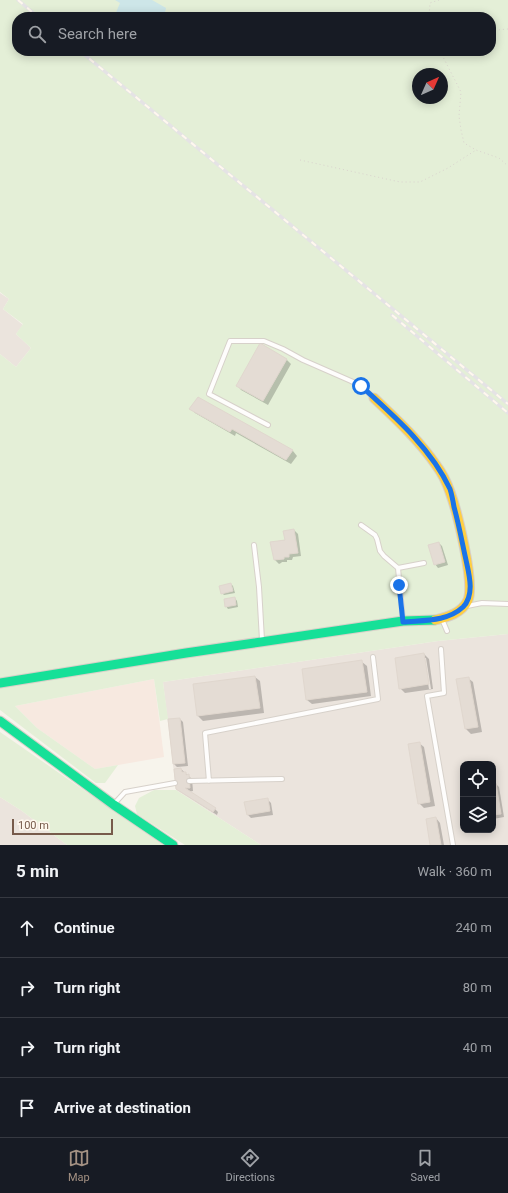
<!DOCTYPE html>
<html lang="en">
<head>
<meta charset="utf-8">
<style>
	:root { --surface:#171b24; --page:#242831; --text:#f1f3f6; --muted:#9ea1a6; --line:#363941; --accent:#a49183 }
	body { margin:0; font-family:Roboto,sans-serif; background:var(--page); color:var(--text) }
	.controls { position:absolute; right:12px; bottom:12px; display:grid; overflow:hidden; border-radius:8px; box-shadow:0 2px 10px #0003 }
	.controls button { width:36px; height:36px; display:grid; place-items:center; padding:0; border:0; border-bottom:1px solid var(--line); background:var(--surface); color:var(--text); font:20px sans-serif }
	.compass { position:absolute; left:412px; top:68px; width:36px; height:36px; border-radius:50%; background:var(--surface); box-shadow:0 2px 10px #0003; rotate:45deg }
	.scale { position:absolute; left:12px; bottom:10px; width:101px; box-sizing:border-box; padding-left:4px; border:2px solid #775b4b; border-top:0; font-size:11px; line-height:14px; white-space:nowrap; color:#775b4b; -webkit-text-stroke:3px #fff8ee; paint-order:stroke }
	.stop { position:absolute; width:12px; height:12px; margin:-9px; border:3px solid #1a73e8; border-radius:50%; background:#fff }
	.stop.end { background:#1a73e8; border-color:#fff; box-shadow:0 1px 4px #0008 }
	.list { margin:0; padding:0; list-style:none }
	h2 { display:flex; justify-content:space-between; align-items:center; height:52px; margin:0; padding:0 16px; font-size:17px }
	h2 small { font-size:13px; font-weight:400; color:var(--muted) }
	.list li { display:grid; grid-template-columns:26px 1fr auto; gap:12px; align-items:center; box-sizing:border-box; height:60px; padding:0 16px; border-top:1px solid var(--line) }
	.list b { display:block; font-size:15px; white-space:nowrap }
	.list em { font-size:13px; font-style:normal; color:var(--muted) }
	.icon { flex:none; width:22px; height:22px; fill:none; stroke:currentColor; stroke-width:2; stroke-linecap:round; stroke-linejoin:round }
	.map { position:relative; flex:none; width:508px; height:845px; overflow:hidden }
	.search { position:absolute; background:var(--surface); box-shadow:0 2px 10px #0003; left:12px; right:12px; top:12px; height:44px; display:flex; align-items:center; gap:10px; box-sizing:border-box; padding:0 14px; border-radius:16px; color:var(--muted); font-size:15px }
	.sheet { height:292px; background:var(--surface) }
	nav { display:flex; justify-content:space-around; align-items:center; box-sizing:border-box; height:56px; border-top:1px solid var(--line); background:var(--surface); font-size:11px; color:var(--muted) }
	nav a { display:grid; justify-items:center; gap:2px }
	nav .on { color:var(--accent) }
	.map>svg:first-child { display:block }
	.commercial { fill:#f7e9e0 }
	.industrial { fill:#ebe4dd; fill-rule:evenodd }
	.green { fill:#e4efd7; fill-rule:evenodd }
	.water { fill:#cde6e8 }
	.shadow { fill:#0003; fill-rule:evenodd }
	.building { fill:#e4dcd4; stroke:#e0d7ce }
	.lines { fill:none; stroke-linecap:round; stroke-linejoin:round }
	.lane-casing { stroke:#d7d1ca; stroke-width:6 }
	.fast-casing { stroke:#d7d0c8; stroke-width:11 }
	.slow-casing { stroke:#d7d0c8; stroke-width:11 }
	.path { stroke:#dad3ce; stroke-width:1; stroke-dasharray:1 3; stroke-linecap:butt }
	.lane { stroke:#fefdfc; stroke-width:4 }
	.fast { stroke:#16e098; stroke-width:9 }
	.slow { stroke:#ffcf43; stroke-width:9 }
	.rail-casing { stroke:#e5e3e5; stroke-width:3.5 }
	.rail { stroke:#fff8ee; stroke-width:2; stroke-dasharray:6; stroke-linecap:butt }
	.route { stroke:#1a73e8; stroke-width:5 }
</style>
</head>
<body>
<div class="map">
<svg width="508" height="845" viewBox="0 0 508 845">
	<rect width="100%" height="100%" fill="#f7f4ec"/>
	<path class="commercial" d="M 154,679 L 164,757 L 95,769 L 37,728 L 15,706 Z"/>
	<path class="industrial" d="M 0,293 L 9,299 L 3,309 L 23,325 L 16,334 L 31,348 L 16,367 L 0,354 Z
		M 508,634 L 508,845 L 261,845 L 176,790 L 163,682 L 438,641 ZM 463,764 L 493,764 L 493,830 L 463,830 Z
		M 0,797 L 22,811 L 67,845 L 0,845 Z"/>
	<path class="green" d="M 0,0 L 508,0 L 508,634 L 438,641 L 163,682 L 168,719 L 160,721 L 154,679 L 15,706 L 37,728 L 95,769 L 118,765 L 105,783 L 96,783 L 0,710 L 0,354 L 16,367 L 31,348 L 16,334 L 23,324 L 3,309 L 9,299 L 0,292 ZM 17,17 L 491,17 L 491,51 L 17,51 ZM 418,74 L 442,74 L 442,98 L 418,98 Z
		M 0,732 L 163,845 L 67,845 L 22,811 L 0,797 Z
		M 154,790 L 176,790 L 261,845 L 185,845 L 137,814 L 135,806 L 139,798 Z"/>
	<path class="water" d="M 115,0 L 152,0 L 166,8 L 164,17 L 116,17 L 115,15 L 120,3 Z"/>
	<path class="shadow" d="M 286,359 L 291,364 L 268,405 L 241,390 L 237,385 Z
		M 198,398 L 293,451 L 297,456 L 291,464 L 236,433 L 235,436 L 195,413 L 191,409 Z
		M 294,530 L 298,534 L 301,556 L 293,557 L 292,560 L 287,560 L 287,562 L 282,562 L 281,563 L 279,564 L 275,560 L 271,543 L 286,540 Z
		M 439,543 L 442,546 L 448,565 L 438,568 L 435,564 Z
		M 231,584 L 233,586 L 235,593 L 224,595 L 222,593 Z
		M 235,598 L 237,601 L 238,607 L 228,609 L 226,606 Z
		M 424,654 L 429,659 L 433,689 L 405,693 L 400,688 ZM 424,658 L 426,658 L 431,689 L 429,689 Z
		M 362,662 L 367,666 L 371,696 L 312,704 L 307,700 Z
		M 255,677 L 260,681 L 264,713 L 203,721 L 198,716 L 194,685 Z
		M 468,678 L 473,682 L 482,732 L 471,734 L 466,729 L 457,680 Z
		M 180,719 L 183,722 L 188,766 L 177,767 L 174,764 Z
		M 419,743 L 424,747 L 435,806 L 424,808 L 419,803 Z
		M 181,769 L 192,779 L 193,791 L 188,792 L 215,809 L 218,812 L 217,815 L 181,792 L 177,788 Z
		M 493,784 L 496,784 L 499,787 L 504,817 L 493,819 Z
		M 267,799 L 271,803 L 273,815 L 251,818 L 248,815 Z
		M 436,818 L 440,823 L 444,845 L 431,845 Z"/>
	<path class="building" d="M 260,343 L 287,359 L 263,401 L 236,386 Z
		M 198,397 L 293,450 L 286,460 L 232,429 L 230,432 L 189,409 Z
		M 294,529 L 298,553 L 289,554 L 289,557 L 284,557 L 284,559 L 274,560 L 270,542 L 285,540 L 283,531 Z
		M 439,542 L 445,562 L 434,565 L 428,545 Z
		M 231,583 L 233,591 L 221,594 L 219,586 Z
		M 235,597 L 236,605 L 225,607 L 224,599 Z
		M 424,653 L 429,684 L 399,689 L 395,658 Z
		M 362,660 L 367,692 L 306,700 L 302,669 Z
		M 255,676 L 260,708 L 197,716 L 193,684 Z
		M 469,677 L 478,727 L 465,729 L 456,679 Z
		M 180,718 L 185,763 L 173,764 L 168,719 Z
		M 420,742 L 430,802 L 418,804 L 408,744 Z
		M 181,768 L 182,772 L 186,772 L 186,775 L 189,774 L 190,788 L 185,788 L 216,808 L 213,812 L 176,789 L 174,769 Z
		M 493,783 L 496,783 L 501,814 L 493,815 Z
		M 268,798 L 270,811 L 247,815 L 244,802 Z
		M 436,817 L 441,845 L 430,845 L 426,819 Z"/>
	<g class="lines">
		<defs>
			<path id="lane" d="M 268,425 L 209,394 L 230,341 L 264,341 L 283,349 L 303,360 L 351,381 L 361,386 L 373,397
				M 361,525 L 375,535 L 377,539 L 380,551 L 384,556 L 398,568 L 403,621
				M 254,545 L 259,587 L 262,640
				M 398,568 L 424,563
				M 467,606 L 482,603 L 508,604
				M 442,619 L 447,631
				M 441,649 L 444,693 L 427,696 L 453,845
				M 189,781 L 282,779
				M 209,781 L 205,733 L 378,699 L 373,657
				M 114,804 L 125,792 L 175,783"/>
			<path id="fast" d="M 0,683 L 186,653 L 403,621 L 435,620
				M 0,721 L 114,805 L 173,845"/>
			<path id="slow" d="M 374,398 C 396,419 419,440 436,465 C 442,473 447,483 450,492 C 457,511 475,583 468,600 C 462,613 448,617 435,620"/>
		</defs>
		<use href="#lane" class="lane-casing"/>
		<use href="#fast" class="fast-casing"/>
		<use href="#slow" class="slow-casing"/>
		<path class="path" d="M 439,0 L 430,3 L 429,17 L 441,17
			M 491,29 L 497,30 L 508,29
			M 440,51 L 461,92 L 459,116 L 461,130 L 464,143 L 476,150 L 499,158 L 508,166
			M 300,160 L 400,182 L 420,182 L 448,168 L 476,150"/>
		<use href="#lane" class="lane"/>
		<use href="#fast" class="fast"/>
		<use href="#slow" class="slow"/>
		<defs>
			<path id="rail" d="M 18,0 L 38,17
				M 80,51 L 508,404
				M 392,315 L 508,413"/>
		</defs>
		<use href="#rail" class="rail-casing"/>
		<use href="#rail" class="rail"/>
	</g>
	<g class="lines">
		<path class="route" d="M 361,386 C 394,416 431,448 450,489 C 452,495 453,501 454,507 C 459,525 462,542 466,560 C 469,574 475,595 463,607 C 447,622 423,620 403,622 L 399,585"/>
	</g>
</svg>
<div class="controls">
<button><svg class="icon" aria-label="locate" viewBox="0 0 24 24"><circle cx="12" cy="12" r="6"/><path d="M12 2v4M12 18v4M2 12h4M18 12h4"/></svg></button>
<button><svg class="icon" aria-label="layers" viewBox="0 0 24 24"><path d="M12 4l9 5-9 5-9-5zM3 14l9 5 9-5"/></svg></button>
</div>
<svg class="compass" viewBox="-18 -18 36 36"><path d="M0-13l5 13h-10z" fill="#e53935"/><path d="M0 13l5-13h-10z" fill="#9ea1a6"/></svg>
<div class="scale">100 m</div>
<div class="stop" style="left:361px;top:386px"></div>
<div class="stop end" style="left:399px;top:585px"></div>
<div class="search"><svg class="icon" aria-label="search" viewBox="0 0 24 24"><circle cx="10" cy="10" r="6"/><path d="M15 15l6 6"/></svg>Search here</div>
</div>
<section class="sheet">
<h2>5 min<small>Walk · 360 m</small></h2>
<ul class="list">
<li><svg class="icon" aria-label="ahead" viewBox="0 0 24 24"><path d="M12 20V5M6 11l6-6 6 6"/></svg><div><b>Continue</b></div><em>240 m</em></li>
<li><svg class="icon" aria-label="right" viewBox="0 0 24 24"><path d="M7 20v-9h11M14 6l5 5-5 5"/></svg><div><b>Turn right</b></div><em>80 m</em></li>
<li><svg class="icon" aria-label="right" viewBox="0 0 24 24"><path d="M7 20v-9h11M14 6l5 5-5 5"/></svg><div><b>Turn right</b></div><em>40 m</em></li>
<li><svg class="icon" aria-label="arrive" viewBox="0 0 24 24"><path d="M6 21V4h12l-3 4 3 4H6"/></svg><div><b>Arrive at destination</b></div></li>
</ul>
</section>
<nav>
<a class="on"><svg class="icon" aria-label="map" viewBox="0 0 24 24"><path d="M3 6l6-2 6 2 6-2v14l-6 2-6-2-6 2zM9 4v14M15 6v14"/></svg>Map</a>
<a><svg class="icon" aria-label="directions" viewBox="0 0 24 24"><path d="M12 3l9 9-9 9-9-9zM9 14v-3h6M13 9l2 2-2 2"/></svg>Directions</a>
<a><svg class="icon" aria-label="saved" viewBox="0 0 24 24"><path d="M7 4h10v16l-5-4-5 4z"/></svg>Saved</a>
</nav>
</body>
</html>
